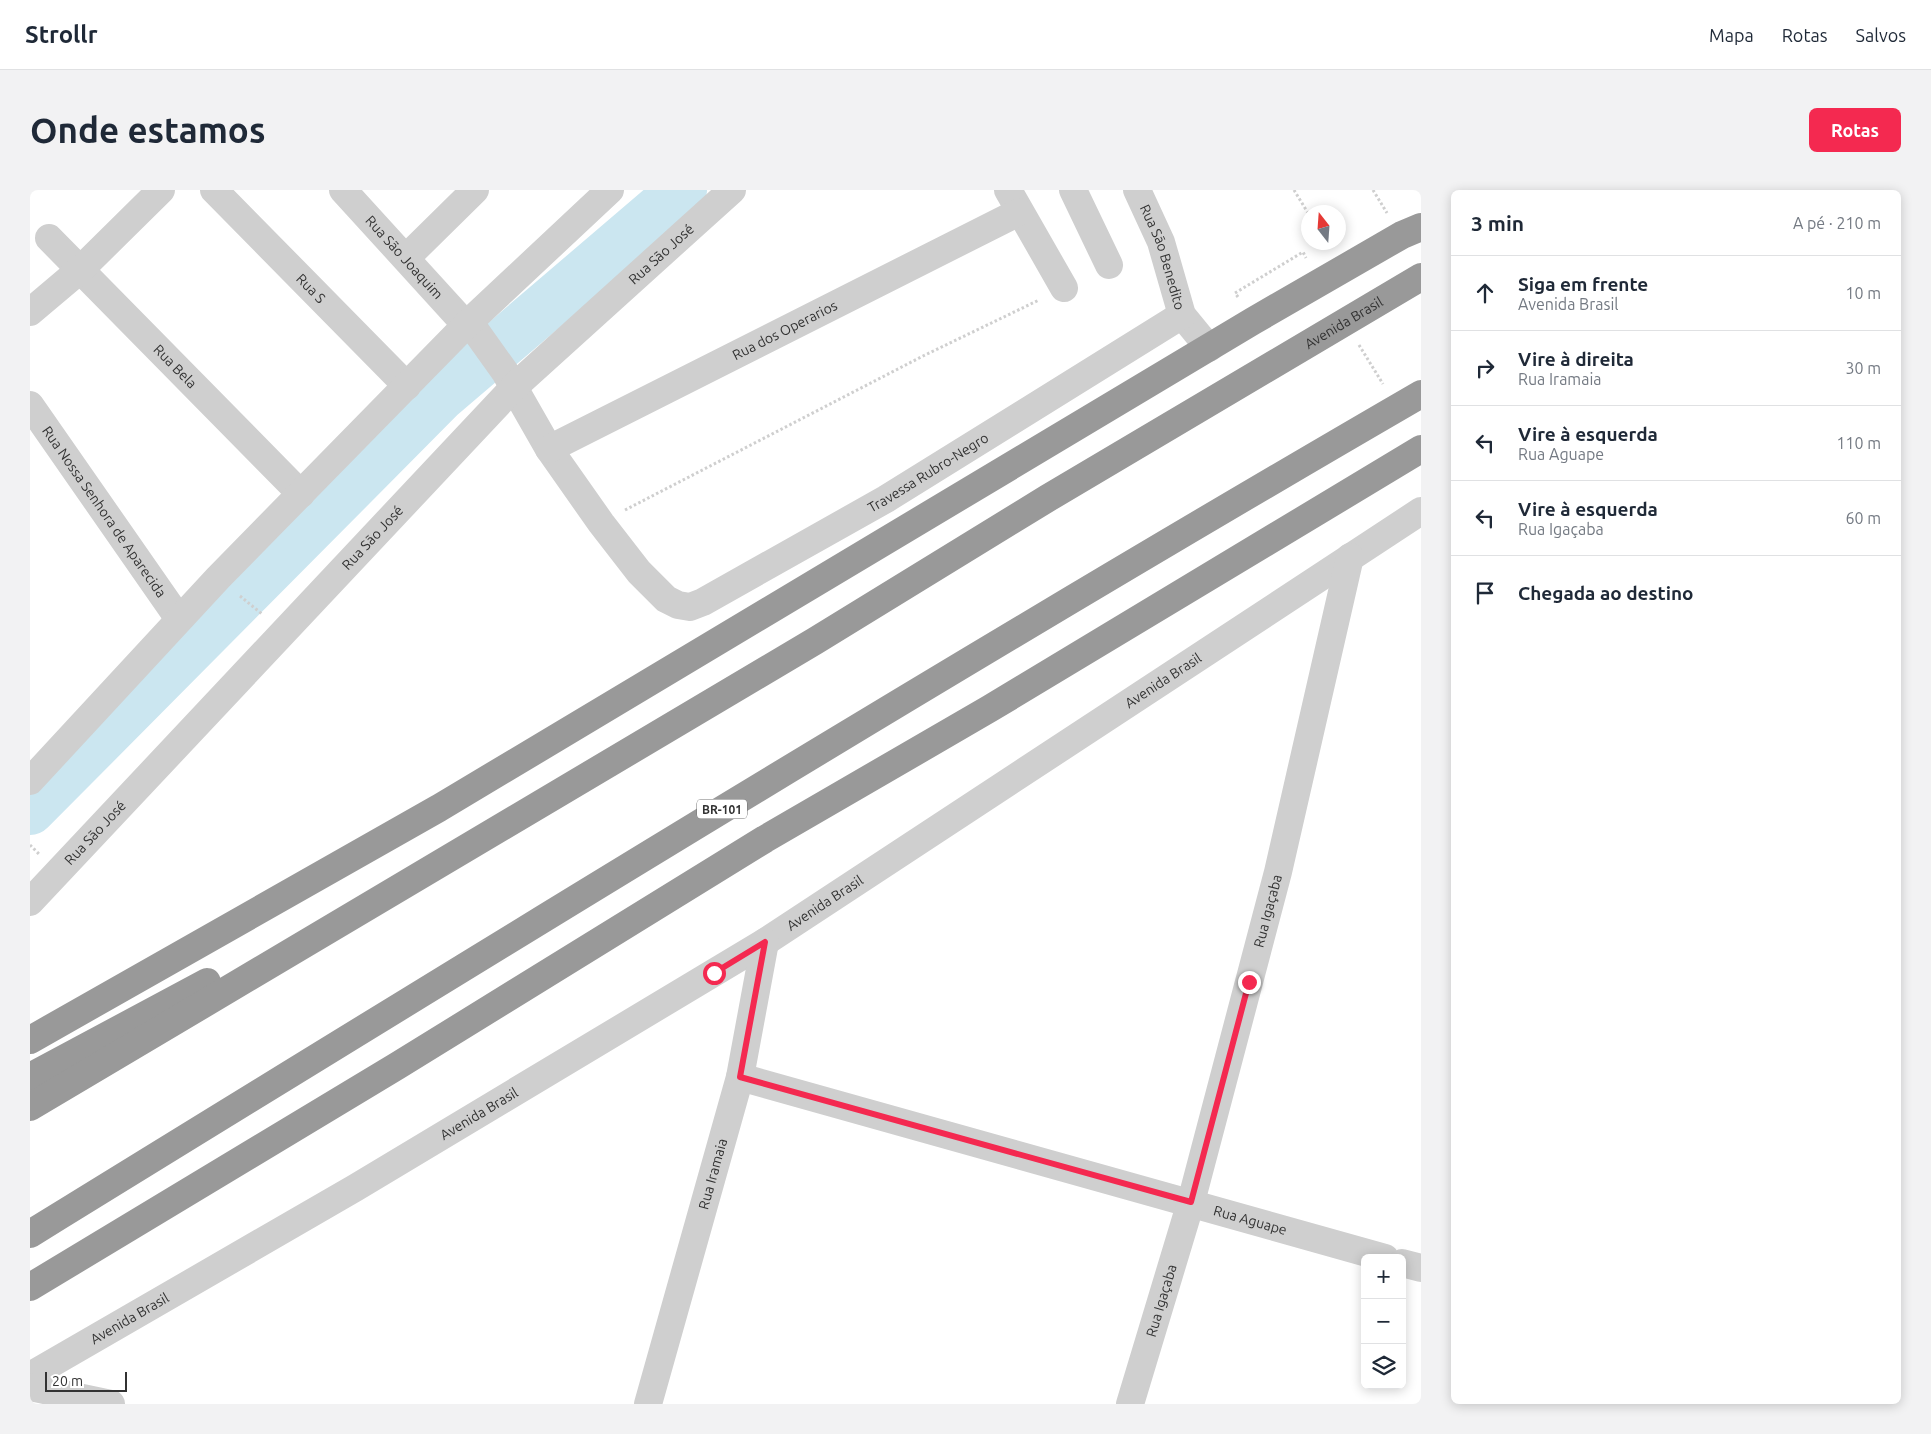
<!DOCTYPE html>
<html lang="pt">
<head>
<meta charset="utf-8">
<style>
	:root { --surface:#fff; --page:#f2f2f3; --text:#1f2937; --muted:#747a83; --line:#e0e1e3; --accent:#f42950 }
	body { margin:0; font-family:Ubuntu,sans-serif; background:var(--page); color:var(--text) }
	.controls { position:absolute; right:15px; bottom:15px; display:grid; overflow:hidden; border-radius:8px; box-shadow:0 2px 12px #0003 }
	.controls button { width:45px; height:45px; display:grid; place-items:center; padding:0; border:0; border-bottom:1px solid var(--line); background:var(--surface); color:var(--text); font:25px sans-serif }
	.compass { position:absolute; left:1271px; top:15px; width:45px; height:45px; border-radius:50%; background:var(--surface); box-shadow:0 2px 12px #0003; rotate:343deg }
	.scale { position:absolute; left:15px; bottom:12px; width:82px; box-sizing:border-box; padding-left:5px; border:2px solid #323232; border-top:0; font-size:14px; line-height:18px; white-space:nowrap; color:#323232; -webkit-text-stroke:4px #fff; paint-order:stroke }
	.stop { position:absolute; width:15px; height:15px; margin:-11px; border:4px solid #f42950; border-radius:50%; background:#fff }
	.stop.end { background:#f42950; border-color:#fff; box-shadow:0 1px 5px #0008 }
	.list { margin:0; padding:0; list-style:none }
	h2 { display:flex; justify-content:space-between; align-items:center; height:65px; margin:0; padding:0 20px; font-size:21px }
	h2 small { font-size:16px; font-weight:400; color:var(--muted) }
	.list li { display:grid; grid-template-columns:32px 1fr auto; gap:15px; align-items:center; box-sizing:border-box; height:75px; padding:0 20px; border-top:1px solid var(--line) }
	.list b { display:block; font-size:19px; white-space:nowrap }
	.list p { margin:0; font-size:16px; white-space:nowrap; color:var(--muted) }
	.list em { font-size:16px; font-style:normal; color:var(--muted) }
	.icon { flex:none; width:28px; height:28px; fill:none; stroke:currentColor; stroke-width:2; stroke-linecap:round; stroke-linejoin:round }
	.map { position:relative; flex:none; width:1391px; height:1214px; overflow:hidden; border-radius:8px }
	header { display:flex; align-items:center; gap:30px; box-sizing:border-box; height:70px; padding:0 25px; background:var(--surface); border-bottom:1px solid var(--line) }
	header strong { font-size:24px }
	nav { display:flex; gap:28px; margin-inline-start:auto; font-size:18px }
	.intro { display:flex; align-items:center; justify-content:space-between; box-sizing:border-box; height:120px; padding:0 30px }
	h1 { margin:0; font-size:35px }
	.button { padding:12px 22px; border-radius:8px; background:var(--accent); color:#fff; font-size:18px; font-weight:700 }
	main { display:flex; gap:30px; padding:0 30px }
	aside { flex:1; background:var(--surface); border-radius:8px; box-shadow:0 2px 12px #0003 }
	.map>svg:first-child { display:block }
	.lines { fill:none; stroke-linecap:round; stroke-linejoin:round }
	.river { stroke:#cbe6f0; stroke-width:50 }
	.path { stroke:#cfcfcf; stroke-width:3; stroke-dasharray:2.5 2.5; stroke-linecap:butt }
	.minor { stroke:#cfcfcf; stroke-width:28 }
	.highway { stroke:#999; stroke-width:28 }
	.route { stroke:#f42950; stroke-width:6 }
	.labels { text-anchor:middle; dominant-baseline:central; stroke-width:5; stroke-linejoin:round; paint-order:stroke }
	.shield { fill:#fff; stroke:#707070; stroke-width:1 }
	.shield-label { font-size:12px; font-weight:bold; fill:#323232 }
	.street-label { font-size:14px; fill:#323232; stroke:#fff }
</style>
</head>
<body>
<header>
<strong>Strollr</strong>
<nav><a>Mapa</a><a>Rotas</a><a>Salvos</a></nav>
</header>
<div class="intro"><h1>Onde estamos</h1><a class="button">Rotas</a></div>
<main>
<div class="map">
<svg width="1391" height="1214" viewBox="0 0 1391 1214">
	<rect width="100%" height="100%" fill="#fff"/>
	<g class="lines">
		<path class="river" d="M 0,620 L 411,206 L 652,0"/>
		<path class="path" d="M 1264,0 L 1278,23
			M 1343,0 L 1357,23
			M 1208,107 L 1205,103 L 1273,62 L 1276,68
			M 1329,155 L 1353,194
			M 595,320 L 893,166 L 1009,110
			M 210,406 L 232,424
			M 0,655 L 9,664"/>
		<g class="minor">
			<path id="s1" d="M 184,0 L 377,196"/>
			<path id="s2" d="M 313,0 L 436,135"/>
			<path d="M 978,0 L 1034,98"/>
			<path d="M 1043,0 L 1079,75"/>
			<path id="s3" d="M 1107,0 L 1131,52 L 1152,125 L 1179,158"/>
			<path id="s4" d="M 19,48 L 271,304"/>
			<path d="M 376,68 L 445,0"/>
			<path d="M 0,122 L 51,79 L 131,0"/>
			<path id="s5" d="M 445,140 L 475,182 L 519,259 L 571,333 L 609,382 L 636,409 L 648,415 L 660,417 L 673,412 L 856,309 L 1152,125"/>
			<path id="s6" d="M 0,215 L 149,429"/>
			<path id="s7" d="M 519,259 L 989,22"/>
			<path d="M 0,591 L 188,388 L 436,135 L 580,0"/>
			<path id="s8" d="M 0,712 L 484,197 L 702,0"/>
			<path id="s9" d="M 710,887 L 1355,1068"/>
			<path d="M 1372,1073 L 1391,1078"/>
			<path id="s10" d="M 0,1186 L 325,998 L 735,752 L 1391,321"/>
			<path d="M 0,1197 L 81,1214"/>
			<path id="s11" d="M 618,1214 L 710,887 L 735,752"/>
			<path id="s12" d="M 1100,1214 L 1161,1012 L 1248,682 L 1320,367"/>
		</g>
		<g class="highway">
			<path d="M 0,850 L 409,618 L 1223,131 L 1372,45 L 1391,37"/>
			<path d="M 0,887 L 177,792"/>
			<path id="s13" d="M 0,917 L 785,451 L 1018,308 L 1391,87"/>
			<path d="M 0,1044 C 461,760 922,476 1391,204"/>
			<path d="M 0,1097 L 367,876 L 735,649 L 959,519 L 1391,259"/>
		</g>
	</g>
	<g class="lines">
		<path class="route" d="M 684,783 L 735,752 L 710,887 L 1161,1012 L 1219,792"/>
	</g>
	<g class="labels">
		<rect class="shield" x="667" y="609.5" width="50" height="19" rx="4"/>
		<g class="shield-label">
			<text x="692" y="619">BR-101</text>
		</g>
		<g class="street-label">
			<text stroke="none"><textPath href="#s8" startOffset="905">Rua São José</textPath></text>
			<text stroke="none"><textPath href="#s2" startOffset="91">Rua São Joaquim</textPath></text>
			<text stroke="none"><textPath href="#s3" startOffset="72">Rua Sāo Benedito</textPath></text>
			<text stroke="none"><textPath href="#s1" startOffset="138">Rua S</textPath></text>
			<text stroke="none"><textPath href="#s13" startOffset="1530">Avenida Brasil</textPath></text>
			<text stroke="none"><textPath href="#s7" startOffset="264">Rua dos Operarios</textPath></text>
			<text stroke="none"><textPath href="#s4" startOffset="180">Rua Bela</textPath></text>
			<text stroke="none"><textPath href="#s5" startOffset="630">Travessa Rubro-Negro</textPath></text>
			<text stroke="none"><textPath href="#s6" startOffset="130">Rua Nossa Senhora de Aparecida</textPath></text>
			<text stroke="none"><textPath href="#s8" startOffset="500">Rua São José</textPath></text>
			<text stroke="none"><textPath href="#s10" startOffset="1330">Avenida Brasil</textPath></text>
			<text stroke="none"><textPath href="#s8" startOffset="95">Rua São José</textPath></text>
			<text stroke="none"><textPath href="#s10" startOffset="925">Avenida Brasil</textPath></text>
			<text stroke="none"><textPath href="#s12" startOffset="512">Rua Igaçaba</textPath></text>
			<text stroke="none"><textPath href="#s10" startOffset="520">Avenida Brasil</textPath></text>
			<text stroke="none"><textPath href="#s11" startOffset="239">Rua Iramaia</textPath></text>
			<text stroke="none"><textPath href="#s9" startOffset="530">Rua Aguape</textPath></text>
			<text stroke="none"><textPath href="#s12" startOffset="108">Rua Igaçaba</textPath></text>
			<text stroke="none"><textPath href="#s10" startOffset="115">Avenida Brasil</textPath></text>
		</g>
	</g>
</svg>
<div class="controls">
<button>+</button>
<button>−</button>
<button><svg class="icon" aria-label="layers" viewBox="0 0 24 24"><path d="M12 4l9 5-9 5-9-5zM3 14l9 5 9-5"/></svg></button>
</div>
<svg class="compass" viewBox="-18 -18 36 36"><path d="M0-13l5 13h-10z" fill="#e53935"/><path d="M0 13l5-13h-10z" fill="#747a83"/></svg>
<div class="scale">20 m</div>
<div class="stop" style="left:684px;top:783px"></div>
<div class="stop end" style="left:1219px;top:792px"></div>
</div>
<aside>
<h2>3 min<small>A pé · 210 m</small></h2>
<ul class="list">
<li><svg class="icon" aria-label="ahead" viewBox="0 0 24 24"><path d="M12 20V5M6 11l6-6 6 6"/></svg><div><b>Siga em frente</b><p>Avenida Brasil</p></div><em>10 m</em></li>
<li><svg class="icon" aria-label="right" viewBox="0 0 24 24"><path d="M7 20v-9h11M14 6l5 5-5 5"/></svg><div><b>Vire à direita</b><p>Rua Iramaia</p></div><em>30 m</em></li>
<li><svg class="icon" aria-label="left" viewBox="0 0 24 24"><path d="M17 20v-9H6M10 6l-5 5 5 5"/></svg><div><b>Vire à esquerda</b><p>Rua Aguape</p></div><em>110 m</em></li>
<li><svg class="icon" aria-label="left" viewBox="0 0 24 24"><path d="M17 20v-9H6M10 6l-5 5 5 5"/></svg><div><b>Vire à esquerda</b><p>Rua Igaçaba</p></div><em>60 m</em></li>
<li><svg class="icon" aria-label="arrive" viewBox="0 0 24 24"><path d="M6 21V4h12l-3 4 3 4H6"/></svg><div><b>Chegada ao destino</b></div></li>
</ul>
</aside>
</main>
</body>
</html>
